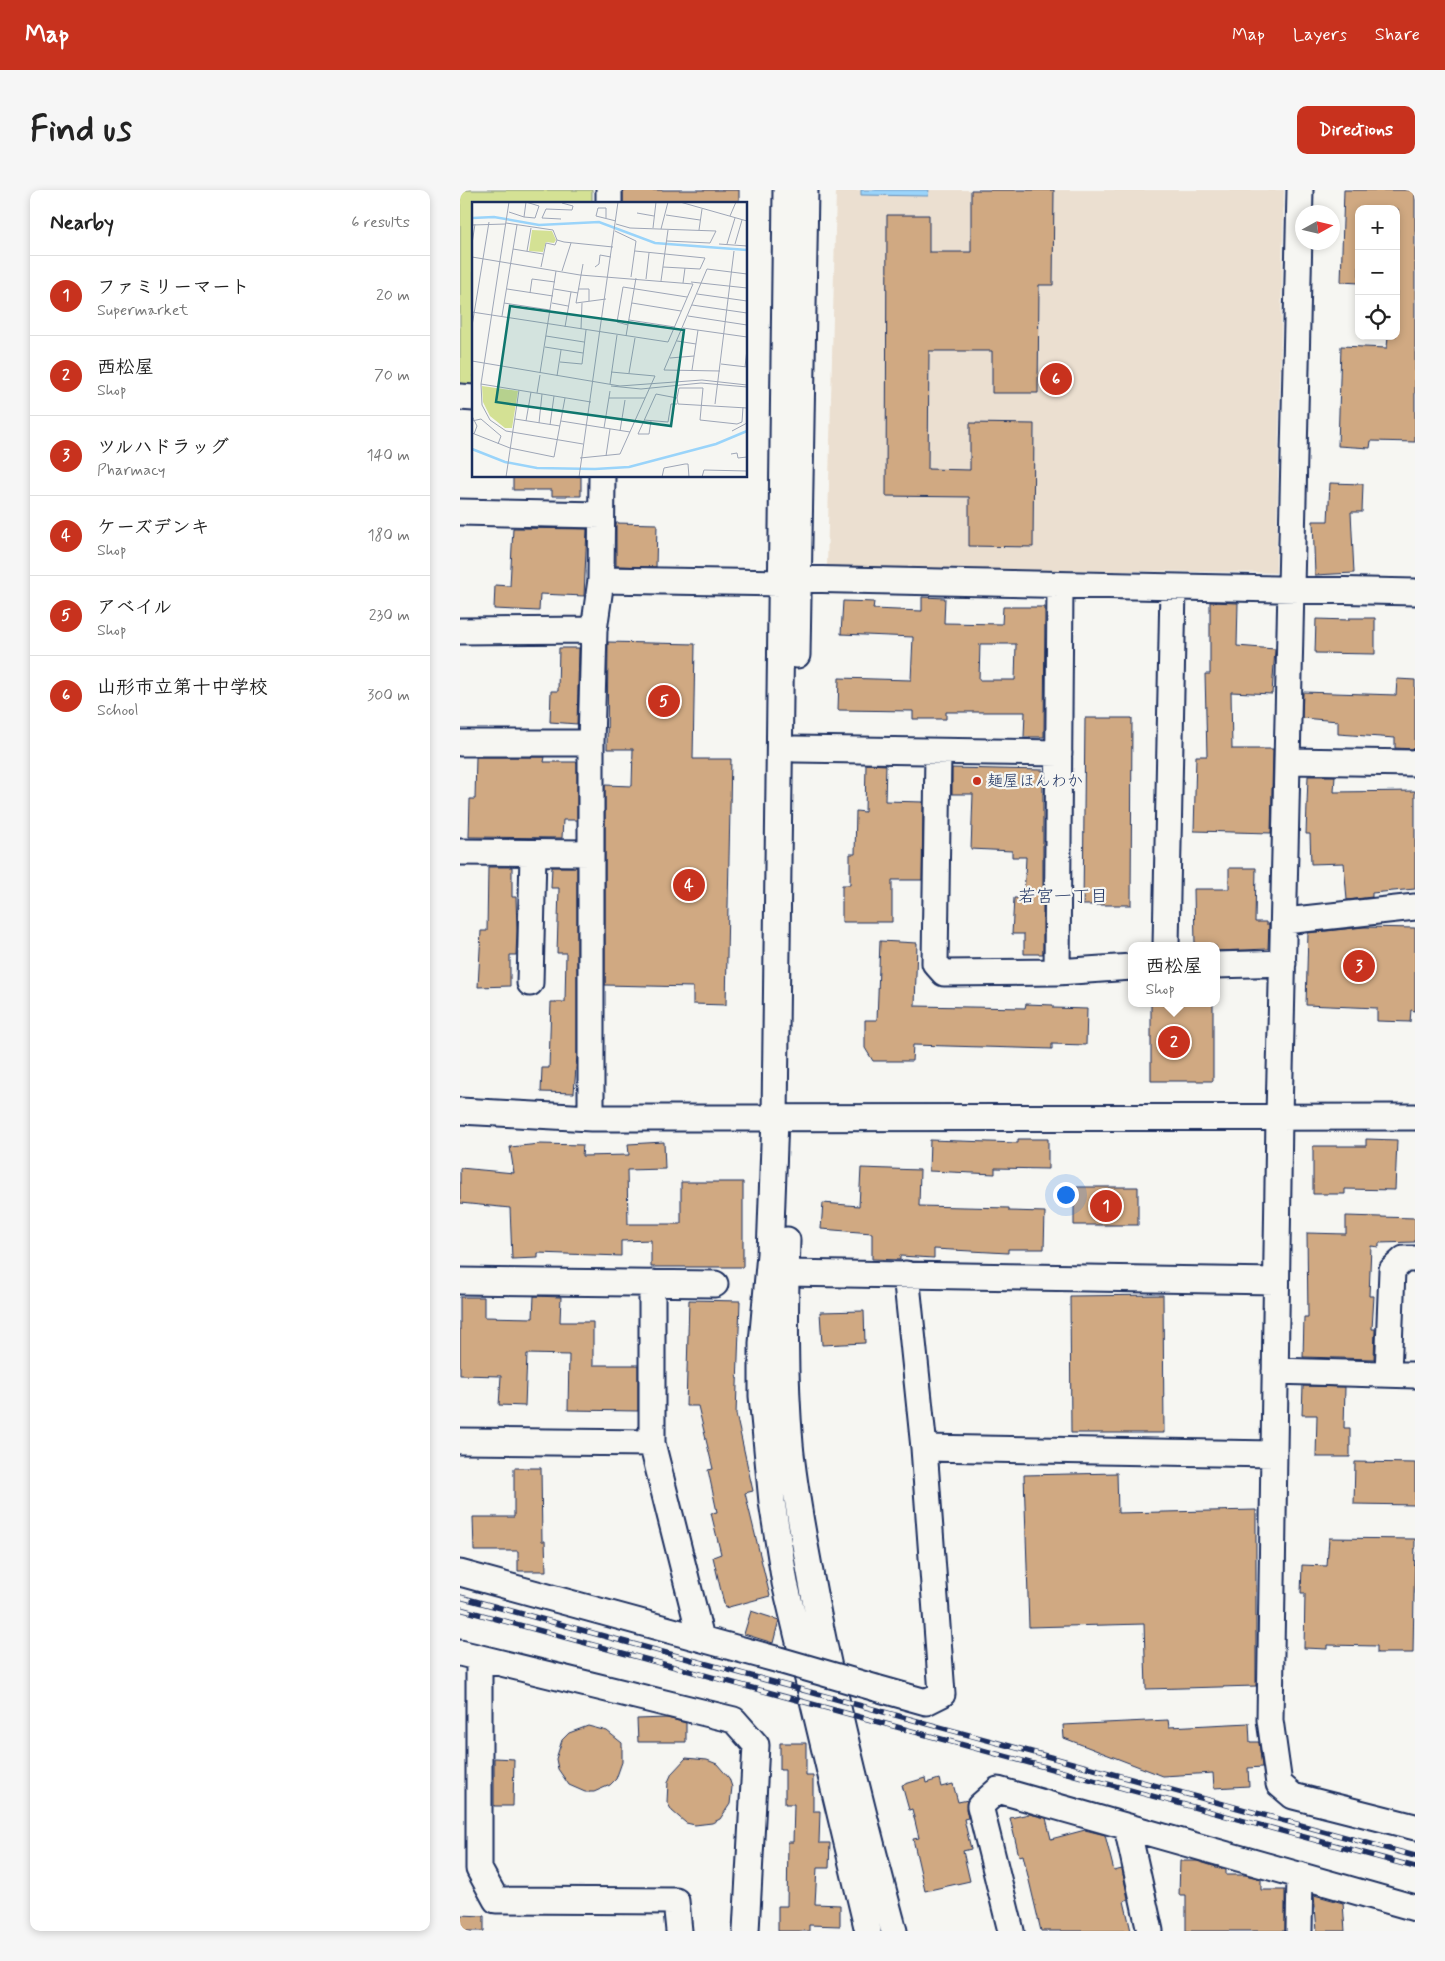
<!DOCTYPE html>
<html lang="en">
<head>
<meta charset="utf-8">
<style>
	:root { --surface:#fff; --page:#f6f6f6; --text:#222; --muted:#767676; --line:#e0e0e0; --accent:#c8321e }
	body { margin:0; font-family:Mynerve,"Klee One",sans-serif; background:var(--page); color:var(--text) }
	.controls { position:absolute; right:15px; top:15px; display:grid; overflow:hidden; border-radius:10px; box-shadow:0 2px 8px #0003 }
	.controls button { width:45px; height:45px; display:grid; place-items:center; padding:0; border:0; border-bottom:1px solid var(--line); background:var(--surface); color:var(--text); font:25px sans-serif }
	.compass { position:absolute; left:835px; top:15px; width:45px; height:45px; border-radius:50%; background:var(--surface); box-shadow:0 2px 8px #0003; rotate:82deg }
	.you { position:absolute; left:605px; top:1004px; width:18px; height:18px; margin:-12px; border:4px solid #fff; border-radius:50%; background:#1a73e8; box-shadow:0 0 0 8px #1a73e833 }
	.badge { display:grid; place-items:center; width:32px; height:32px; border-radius:50%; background:var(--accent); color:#fff; font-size:16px; font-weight:700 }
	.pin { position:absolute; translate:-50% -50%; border:2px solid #fff; box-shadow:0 1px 5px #0006 }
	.popup { position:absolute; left:668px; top:752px; width:92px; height:65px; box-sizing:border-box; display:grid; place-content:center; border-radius:10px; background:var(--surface); filter:drop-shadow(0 1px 4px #0005); font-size:16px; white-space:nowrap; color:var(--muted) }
	.popup b { font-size:19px; color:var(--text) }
	.popup::after { content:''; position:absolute; left:50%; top:100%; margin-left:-10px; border:10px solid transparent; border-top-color:var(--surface) }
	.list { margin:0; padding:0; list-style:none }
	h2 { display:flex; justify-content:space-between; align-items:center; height:65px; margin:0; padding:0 20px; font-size:21px }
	h2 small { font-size:16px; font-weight:400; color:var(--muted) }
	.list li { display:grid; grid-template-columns:32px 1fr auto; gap:15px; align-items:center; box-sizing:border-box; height:80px; padding:0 20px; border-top:1px solid var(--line) }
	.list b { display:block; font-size:19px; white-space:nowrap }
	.list p { margin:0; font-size:16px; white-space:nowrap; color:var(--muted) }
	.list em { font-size:16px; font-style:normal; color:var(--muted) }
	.icon { flex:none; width:28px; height:28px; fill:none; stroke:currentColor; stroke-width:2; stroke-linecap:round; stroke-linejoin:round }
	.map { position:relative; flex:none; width:955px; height:1741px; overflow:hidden; border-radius:10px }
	header { display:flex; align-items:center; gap:30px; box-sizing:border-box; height:70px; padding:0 25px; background:var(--accent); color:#fff }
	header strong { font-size:24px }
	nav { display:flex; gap:28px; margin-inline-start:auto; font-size:18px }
	.intro { display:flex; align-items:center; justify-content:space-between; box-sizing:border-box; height:120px; padding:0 30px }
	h1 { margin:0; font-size:35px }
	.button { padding:12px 22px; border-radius:10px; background:var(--accent); color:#fff; font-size:18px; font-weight:700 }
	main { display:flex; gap:30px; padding:0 30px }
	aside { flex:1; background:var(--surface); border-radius:10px; box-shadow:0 2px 8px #0003 }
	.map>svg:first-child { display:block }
	.built { fill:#ebdfd0 }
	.green { fill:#d4e194; stroke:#788879 }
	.water { fill:#9ad4fa; stroke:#6792bc }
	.building { fill:#d0a982; stroke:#1b2f5e; fill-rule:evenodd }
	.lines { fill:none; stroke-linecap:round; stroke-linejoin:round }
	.minor-casing { stroke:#1b2f5e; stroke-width:29 }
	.minor { stroke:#f6f6f2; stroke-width:25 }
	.rail-casing { stroke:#1b2f5e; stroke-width:5.5 }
	.rail { stroke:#f6f6f2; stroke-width:4; stroke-dasharray:11; stroke-linecap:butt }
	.minor-bridge-casing { stroke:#1b2f5e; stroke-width:29; stroke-linecap:butt }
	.minor-bridge { stroke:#f6f6f2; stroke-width:25 }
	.poi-dot { fill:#c8321e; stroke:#f6f6f2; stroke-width:2 }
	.labels { text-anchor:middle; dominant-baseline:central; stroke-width:4.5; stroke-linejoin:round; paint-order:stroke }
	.poi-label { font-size:16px; fill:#1b2f5e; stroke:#f6f6f2; text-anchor:start }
	.neighbourhood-label { font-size:18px; fill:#1b2f5e; stroke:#f6f6f2 }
	.inset-river { fill:none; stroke:#9ad4fa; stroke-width:2.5 }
	.inset-road { fill:none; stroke:#9ea6b7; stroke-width:1 }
	.view { fill:#0f766e; fill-opacity:0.15; stroke:#0f766e; stroke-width:2.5 }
	.inset-edge { fill:none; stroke:#1b2f5e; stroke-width:2.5 }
</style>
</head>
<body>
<header>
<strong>Map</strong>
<nav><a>Map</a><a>Layers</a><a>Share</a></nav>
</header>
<div class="intro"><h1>Find us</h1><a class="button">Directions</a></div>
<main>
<aside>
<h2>Nearby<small>6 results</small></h2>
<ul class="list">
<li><span class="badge">1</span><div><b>ファミリーマート</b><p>Supermarket</p></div><em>20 m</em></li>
<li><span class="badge">2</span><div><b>西松屋</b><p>Shop</p></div><em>70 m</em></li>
<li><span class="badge">3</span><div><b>ツルハドラッグ</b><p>Pharmacy</p></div><em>140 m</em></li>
<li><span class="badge">4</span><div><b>ケーズデンキ</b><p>Shop</p></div><em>180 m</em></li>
<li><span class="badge">5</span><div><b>アベイル</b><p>Shop</p></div><em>230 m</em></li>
<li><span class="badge">6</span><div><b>山形市立第十中学校</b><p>School</p></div><em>300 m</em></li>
</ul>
</aside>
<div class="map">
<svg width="955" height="1741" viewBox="0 0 955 1741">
	<rect width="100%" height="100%" fill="#f6f6f2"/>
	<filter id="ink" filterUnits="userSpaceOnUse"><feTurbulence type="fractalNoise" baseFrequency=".02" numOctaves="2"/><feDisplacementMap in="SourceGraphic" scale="10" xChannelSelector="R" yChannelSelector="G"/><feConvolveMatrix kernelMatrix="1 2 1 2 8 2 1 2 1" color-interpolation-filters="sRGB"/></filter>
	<g filter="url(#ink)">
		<path class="built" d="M 376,0 L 824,0 L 816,383 L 367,377 Z"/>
		<path class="green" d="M 0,0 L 132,0 L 132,14 L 14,14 L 14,195 L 0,195 Z"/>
		<path class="water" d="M 401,0 L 469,0 L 468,6 L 401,5 Z"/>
		<path class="building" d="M 163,0 L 279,0 L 279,14 L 163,14 Z
			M 511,0 L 594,0 L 593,95 L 579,95 L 578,203 L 532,203 L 532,161 L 469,161 L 468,279 L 510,280 L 510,233 L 574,234 L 573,357 L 509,356 L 509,307 L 426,306 L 427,25 L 469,25 L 469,62 L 511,62 Z
			M 884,0 L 955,0 L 955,252 L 911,251 L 910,258 L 878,256 L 881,156 L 927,158 L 928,146 L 936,146 L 938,19 L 899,19 L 899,93 L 881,92 Z
			M 53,286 L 121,286 L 121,306 L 92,306 L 92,300 L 53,300 Z
			M 870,293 L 903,294 L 902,322 L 891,322 L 894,383 L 855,385 L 853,331 L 868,331 Z
			M 156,333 L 197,334 L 196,377 L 156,376 Z
			M 53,338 L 127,339 L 124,406 L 80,404 L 79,421 L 34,419 L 35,395 L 50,396 Z
			M 462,407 L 485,408 L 484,433 L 542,434 L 543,417 L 585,417 L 584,547 L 564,547 L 565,522 L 486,522 L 486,529 L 453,529 L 453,521 L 378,520 L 379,488 L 451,490 L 453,447 L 381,444 L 383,411 L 414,412 L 413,419 L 462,421 ZM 520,454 L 556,454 L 555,490 L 519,490 Z
			M 750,412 L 778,413 L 777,456 L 815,459 L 812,504 L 771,502 L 772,559 L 813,559 L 811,643 L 734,641 L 736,566 L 747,566 L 745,484 L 750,484 Z
			M 889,428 L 915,428 L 915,464 L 855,463 L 856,429 L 889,430 Z
			M 148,452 L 235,454 L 233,569 L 271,569 L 266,815 L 233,814 L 233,797 L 145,795 L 145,595 L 172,596 L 173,559 L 147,559 Z
			M 99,458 L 119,458 L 117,534 L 90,532 L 91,501 L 98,501 Z
			M 937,489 L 955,490 L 955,559 L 935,558 L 935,548 L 878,544 L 878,531 L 842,528 L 843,502 L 936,505 Z
			M 625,528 L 672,528 L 671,715 L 623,715 Z
			M 16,567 L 85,567 L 84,572 L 117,572 L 117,630 L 103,630 L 102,648 L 9,647 L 10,609 L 15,609 Z
			M 406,574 L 426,575 L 425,611 L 463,612 L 462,690 L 432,690 L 432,732 L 382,732 L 382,695 L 390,695 L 390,664 L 395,664 L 396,621 L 405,622 Z
			M 492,578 L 583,580 L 583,764 L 564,764 L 564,744 L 552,744 L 554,708 L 564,708 L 566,667 L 552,667 L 552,661 L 511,659 L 513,604 L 492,604 Z
			M 848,586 L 875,586 L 874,602 L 955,601 L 955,699 L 912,703 L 912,707 L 887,710 L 884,673 L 851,674 L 850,644 L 846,644 Z
			M 28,677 L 52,677 L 52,707 L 56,707 L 57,741 L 56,765 L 50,765 L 50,796 L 18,797 L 21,741 L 27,741 Z
			M 92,677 L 117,677 L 117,865 L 114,903 L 81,902 L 82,878 L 89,878 L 91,812 L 105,812 L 106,763 L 97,763 L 99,698 L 91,698 Z
			M 769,678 L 796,678 L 795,732 L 806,732 L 806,734 L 809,734 L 808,759 L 756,761 L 756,756 L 735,756 L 734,699 L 769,699 Z
			M 904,737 L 955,738 L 955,821 L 951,820 L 950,832 L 917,831 L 917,818 L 846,815 L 848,743 Z
			M 420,751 L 457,753 L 455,816 L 565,818 L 566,814 L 593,815 L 593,818 L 627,819 L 626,855 L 592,854 L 592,859 L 453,855 L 452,871 L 413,871 L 405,858 L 405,830 L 417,830 Z
			M 691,813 L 753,813 L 753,891 L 691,891 Z
			M 558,949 L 588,949 L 588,979 L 535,978 L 535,984 L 469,981 L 470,950 L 558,953 Z
			M 906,949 L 937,950 L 935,1000 L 885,999 L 885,1004 L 853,1004 L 853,956 L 906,956 Z
			M 204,952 L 205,979 L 167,980 L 168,1034 L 221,1034 L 221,992 L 283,992 L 283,1077 L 191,1077 L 191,1050 L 161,1051 L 161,1066 L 78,1063 L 78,1068 L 52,1069 L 50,1018 L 0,1013 L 0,978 L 54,983 L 50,957 L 80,954 L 123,955 L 122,966 L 169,965 L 168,954 Z
			M 401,978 L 460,980 L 459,1016 L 549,1018 L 549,1021 L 585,1022 L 584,1059 L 548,1059 L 548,1063 L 474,1059 L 474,1068 L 440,1066 L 440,1070 L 412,1069 L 412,1043 L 361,1039 L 363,1013 L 399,1016 Z
			M 614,997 L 678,997 L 678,1035 L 614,1035 Z
			M 886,1026 L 955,1028 L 955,1052 L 919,1053 L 919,1057 L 911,1056 L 909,1106 L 914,1106 L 912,1139 L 915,1139 L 914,1169 L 843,1167 L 844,1127 L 848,1127 L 847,1043 L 886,1044 Z
			M 703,1105 L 704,1243 L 611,1243 L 610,1106 Z
			M 74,1106 L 101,1107 L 100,1132 L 133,1132 L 133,1175 L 178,1175 L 178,1221 L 108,1220 L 109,1165 L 67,1164 L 65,1216 L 39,1215 L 41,1186 L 0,1185 L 0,1107 L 24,1107 L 24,1127 L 73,1128 Z
			M 229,1110 L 280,1111 L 276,1224 L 293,1301 L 285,1303 L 310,1406 L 265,1418 L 253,1367 L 261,1364 L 251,1323 L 257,1322 L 248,1280 L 253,1279 L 238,1216 L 226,1216 Z
			M 404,1121 L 405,1153 L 362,1155 L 360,1122 Z
			M 843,1196 L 885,1197 L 884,1238 L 890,1238 L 890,1267 L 856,1267 L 857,1225 L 842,1225 Z
			M 895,1272 L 955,1273 L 955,1315 L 894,1314 Z
			M 54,1278 L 81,1278 L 82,1351 L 85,1351 L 86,1381 L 58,1381 L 58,1361 L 14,1361 L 13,1327 L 54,1327 Z
			M 657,1283 L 658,1323 L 796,1320 L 796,1496 L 686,1499 L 684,1434 L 569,1437 L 564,1285 Z
			M 869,1348 L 955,1349 L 953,1463 L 917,1463 L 917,1456 L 867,1455 L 867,1459 L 844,1458 L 845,1403 L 841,1403 L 842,1375 L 867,1376 Z
			M 291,1421 L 319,1430 L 313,1453 L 284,1444 Z
			M 207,1528 L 226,1533 L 226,1552 L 178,1552 L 177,1529 Z
			M 708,1530 L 709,1537 L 789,1533 L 790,1552 L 799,1552 L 802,1577 L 788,1578 L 789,1596 L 754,1598 L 753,1583 L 703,1586 L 604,1548 L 603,1535 Z
			M 128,1536 L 147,1541 L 162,1553 L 162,1572 L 156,1589 L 150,1595 L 134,1602 L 125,1602 L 109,1595 L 98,1579 L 96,1569 L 102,1550 L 109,1543 Z
			M 320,1553 L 346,1553 L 346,1586 L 353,1586 L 353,1621 L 360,1621 L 359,1653 L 370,1653 L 369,1678 L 357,1678 L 355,1714 L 380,1715 L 380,1736 L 349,1735 L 349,1741 L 318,1741 L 318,1716 L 327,1716 L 328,1652 L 333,1652 L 334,1614 L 325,1614 L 325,1580 L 320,1580 Z
			M 34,1568 L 54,1569 L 53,1616 L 34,1616 Z
			M 226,1568 L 247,1570 L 257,1574 L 269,1588 L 272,1597 L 270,1614 L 260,1629 L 252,1633 L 235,1635 L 226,1633 L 212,1621 L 207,1612 L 208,1592 L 212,1583 Z
			M 465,1588 L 466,1593 L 479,1589 L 481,1597 L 493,1594 L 498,1612 L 508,1610 L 506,1619 L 508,1628 L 504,1629 L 511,1659 L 503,1661 L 510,1691 L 465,1701 L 453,1649 L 459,1648 L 452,1619 L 449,1620 L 442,1595 Z
			M 569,1624 L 586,1628 L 591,1649 L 625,1640 L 645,1645 L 654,1681 L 662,1679 L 668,1709 L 664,1711 L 671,1741 L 581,1741 L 563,1665 L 559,1666 L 550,1628 Z
			M 720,1671 L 737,1671 L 766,1680 L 766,1685 L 785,1685 L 801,1689 L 801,1700 L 825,1700 L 825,1741 L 726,1741 L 726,1705 L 719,1705 Z
			M 854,1705 L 883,1713 L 885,1741 L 857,1741 Z
			M 0,1725 L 24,1726 L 24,1741 L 0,1741 Z"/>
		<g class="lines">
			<defs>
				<path id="minor" d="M 326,0 L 315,928 L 310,1064 L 302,1153 L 302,1206 L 312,1312 L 325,1393 L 408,1741
					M 840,0 L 819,926 L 810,1530 L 819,1594 L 833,1606 L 955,1637
					M 149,14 L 149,0
					M 0,207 L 14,208
					M 0,322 L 141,325
					M 338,389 L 955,402
					M 141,390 L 320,393
					M 0,441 L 134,440
					M 337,465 L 345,0
					M 0,553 L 131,553
					M 335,559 L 599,563
					M 478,563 L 475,773 L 484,783 L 597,782 L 672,777
					M 828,571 L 955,573
					M 0,662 L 129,663
					M 825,731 L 955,717
					M 706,756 L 713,397
					M 756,775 L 823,773
					M 597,782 L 600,396
					M 70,793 L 73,664
					M 0,921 L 131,928 L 955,927
					M 131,928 L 131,553 L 134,440 L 141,390 L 142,286
					M 327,1050 C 325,1118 324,1186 330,1254 C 334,1299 343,1343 351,1388 C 373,1507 403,1624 434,1741
					M 326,1083 L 816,1091
					M 0,1091 L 255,1094
					M 192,1093 L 192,1253 L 241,1448
					M 815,1181 L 955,1185
					M 928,1184 L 932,1080 L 944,1069 L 955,1069
					M 0,1251 L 192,1253
					M 464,1258 L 814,1264
					M 0,1383 L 319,1470
					M 0,1463 L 274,1530 L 296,1555 L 286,1741
					M 19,1468 L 19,1679 L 36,1710 L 216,1711 L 219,1741
					M 416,1498 L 466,1512 L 482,1504 L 464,1258 L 446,1084
					M 667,1637 L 690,1741
					M 551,1741 L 520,1616 L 538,1600 L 955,1718
					M 839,1741 L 840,1685"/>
			</defs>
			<use href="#minor" class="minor-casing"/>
			<use href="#minor" class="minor"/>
			<defs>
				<path id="rail" d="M 0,1407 L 955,1666
					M 0,1419 L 955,1677"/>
			</defs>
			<use href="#rail" class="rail-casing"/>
			<use href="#rail" class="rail"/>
			<defs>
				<path id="minor-bridge" d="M 319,1470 L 416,1498"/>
			</defs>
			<use href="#minor-bridge" class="minor-bridge-casing"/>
			<use href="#minor-bridge" class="minor-bridge"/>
		</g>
	</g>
	<circle class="poi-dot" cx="517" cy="591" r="5"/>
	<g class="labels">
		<g class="poi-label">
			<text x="527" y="591">麺屋ほんわか</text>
		</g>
		<g class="neighbourhood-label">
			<text x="603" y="707">若宮一丁目</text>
		</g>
	</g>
	<g transform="translate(12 12)">
		<rect width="275" height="275" fill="#f6f6f2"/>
		<path d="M 60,28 L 80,29 L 84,38 L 82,41 L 74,40 L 71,50 L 57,49 ZM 10,184 L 46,189 L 40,226 L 33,226 L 18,214 L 11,200 Z" fill="#d4e194"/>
		<path class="inset-river" d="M 0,16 L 22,15 L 67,23 L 127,20 L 183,41 L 275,48M 0,247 L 33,260 L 65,266 L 123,267M 123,267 L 157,265 L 244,242 L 275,229"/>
		<path class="inset-road" d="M 37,0 L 9,182 L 10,203 L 18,218 L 34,229 L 111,242M 208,0 L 275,19M 37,10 L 52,15 L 54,0M 165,11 L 182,14M 194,13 L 228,18M 258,14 L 264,0M 52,15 L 63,16 L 67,4 L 54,0M 134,16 L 134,6 L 126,6 L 124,14 L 144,19M 89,17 L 70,16 L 74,7 L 100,8 L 101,4 L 90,1M 34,21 L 81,28 L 85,38 L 92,40 L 141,45M 144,22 L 158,26 L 244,29 L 238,41 L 195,39M 0,23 L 34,22M 181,26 L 184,0M 189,27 L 196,0M 227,28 L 230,7M 143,29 L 164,39 L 159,75M 0,42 L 3,22M 247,42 L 275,44M 255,42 L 263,16M 263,42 L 270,18M 41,47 L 71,52M 55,49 L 59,26M 163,49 L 233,56 L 228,67 L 191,65M 0,55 L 108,73 L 221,82 L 196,140 L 0,110M 111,62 L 104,101 L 134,97M 69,65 L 74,41 L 83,43 L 85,38M 123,65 L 127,62 L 128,53 L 139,55M 90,69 L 99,41M 174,77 L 177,51M 189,79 L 196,28M 219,80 L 275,86M 211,81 L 213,66M 35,87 L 81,94M 82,87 L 106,91M 106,87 L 117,87 L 117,99M 58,91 L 60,77 L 83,80M 225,92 L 275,99M 32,101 L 78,108M 80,101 L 96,104M 160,101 L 209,109M 220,103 L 275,111M 30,114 L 45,23M 216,114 L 275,123M 157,118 L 203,125M 156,123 L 145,120 L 151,85 L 215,95M 0,124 L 17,20M 93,125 L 99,90M 211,126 L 275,135M 109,127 L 110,101M 74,134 L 112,140M 154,134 L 164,76M 205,139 L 224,142M 73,145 L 111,151M 198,156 L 222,154M 0,159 L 148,184 L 230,178 L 275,183M 88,160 L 110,162 L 114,128M 249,162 L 275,165M 273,165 L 275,147M 220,168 L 226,128M 248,169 L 192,168 L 235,67 L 275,72M 68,171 L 84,69M 157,171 L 163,136M 85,174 L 89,148M 9,182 L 119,200M 138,182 L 145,133M 139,184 L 169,187 L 229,181 L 275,185M 65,191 L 68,173M 137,196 L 173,196M 205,196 L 207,186 L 231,186 L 228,218 L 265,222 L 270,220 L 271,205M 243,202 L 262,49M 0,214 L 5,224 L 2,232M 43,217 L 88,224M 172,218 L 196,220 L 199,202 L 205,202M 0,219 L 9,217 L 29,234 L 26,242M 54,219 L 59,190M 89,219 L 158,230M 179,219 L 177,232 L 166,232 L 184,192 L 205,196 L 206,202 L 275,206M 67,221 L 70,192M 78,223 L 82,194M 132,226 L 138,189M 148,229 L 153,198M 260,229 L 275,221M 0,231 L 38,246 L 82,255 L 93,196M 259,252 L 265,251 L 266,256 L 275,255M 134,254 L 138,227M 108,256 L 148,252 L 183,174 L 139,170M 34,275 L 47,188M 107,275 L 146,0M 190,275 L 192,266 L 213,262 L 216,262 L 217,275M 230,275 L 232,268 L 275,269"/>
		<path class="view" d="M 38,104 L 212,128 L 199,224 L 24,200 Z"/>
		<rect width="275" height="275" class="inset-edge"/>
	</g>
</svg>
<div class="controls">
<button>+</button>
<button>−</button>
<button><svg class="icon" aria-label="locate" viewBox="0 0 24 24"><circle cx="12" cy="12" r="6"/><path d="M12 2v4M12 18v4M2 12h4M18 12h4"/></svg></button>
</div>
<svg class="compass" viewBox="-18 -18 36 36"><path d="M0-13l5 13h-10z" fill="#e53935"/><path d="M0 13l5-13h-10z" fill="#767676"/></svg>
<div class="you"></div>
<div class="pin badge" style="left:646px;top:1016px">1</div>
<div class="pin badge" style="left:714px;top:852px">2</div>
<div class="popup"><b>西松屋</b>Shop</div>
<div class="pin badge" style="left:899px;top:776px">3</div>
<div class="pin badge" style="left:229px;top:695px">4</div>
<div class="pin badge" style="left:204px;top:511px">5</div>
<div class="pin badge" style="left:596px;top:189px">6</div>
</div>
</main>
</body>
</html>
